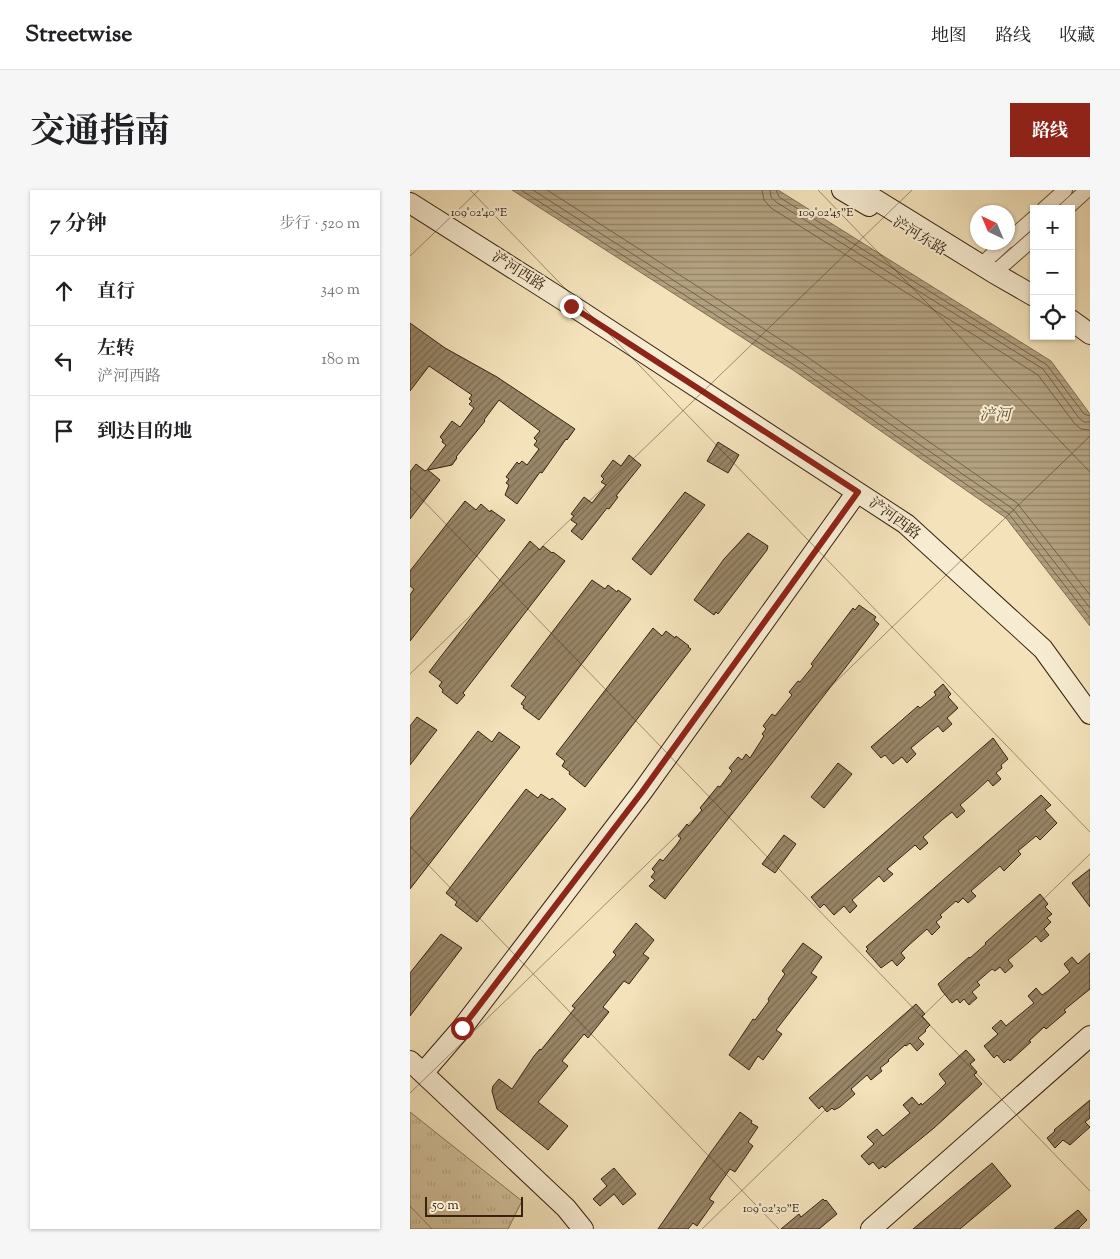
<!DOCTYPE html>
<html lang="zh">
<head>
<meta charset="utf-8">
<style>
	:root { --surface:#fff; --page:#f6f6f6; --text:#202124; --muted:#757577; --line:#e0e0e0; --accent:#8f2418 }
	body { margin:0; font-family:"Sorts Mill Goudy","Noto Serif SC",serif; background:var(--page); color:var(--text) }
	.controls { position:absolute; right:15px; top:15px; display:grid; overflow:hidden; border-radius:0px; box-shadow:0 1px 4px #0004 }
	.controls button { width:45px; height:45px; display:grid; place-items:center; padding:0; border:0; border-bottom:1px solid var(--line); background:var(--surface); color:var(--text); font:25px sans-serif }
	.compass { position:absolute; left:560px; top:15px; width:45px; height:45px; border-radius:50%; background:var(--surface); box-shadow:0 1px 4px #0004; rotate:316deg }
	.scale { position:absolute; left:15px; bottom:12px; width:98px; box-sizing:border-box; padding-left:5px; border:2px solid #362310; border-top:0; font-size:14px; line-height:18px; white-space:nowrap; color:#362310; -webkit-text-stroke:4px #f7ecd2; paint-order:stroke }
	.stop { position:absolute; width:15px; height:15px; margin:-11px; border:4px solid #8f2418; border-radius:50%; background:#fff }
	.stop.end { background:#8f2418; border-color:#fff; box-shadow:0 1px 5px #0008 }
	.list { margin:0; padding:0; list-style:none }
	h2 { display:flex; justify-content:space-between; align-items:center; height:65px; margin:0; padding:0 20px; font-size:21px }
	h2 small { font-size:16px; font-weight:400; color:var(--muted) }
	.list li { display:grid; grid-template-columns:32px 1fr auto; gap:15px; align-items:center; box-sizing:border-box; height:70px; padding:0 20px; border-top:1px solid var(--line) }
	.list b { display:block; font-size:19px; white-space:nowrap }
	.list p { margin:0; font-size:16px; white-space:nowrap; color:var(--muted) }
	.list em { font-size:16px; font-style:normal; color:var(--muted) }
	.icon { flex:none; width:28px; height:28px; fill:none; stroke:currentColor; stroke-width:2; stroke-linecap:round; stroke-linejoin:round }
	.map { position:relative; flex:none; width:680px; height:1039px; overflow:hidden; border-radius:0px }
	header { display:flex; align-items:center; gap:30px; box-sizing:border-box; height:70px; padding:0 25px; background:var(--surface); border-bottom:1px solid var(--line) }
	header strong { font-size:24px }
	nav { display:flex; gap:28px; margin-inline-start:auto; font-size:18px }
	.intro { display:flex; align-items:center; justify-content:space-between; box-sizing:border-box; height:120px; padding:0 30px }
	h1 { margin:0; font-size:35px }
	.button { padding:12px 22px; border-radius:0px; background:var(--accent); color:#fff; font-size:18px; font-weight:700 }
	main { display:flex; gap:30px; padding:0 30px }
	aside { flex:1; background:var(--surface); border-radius:0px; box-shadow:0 1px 4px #0004 }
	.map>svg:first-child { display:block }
	.grass { fill:url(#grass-tufts); stroke:#847256 }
	.water { fill:url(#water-rules); stroke:#816f53 }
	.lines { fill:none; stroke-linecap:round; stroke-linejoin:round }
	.shore { stroke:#746248; stroke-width:1 }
	.building { fill:url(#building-hatch); stroke:#362310 }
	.street-casing { stroke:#65533a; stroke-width:16 }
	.secondary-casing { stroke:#362310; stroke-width:22 }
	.street { stroke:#f7ecd2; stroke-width:14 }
	.secondary { stroke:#f7ecd2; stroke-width:20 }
	.route { stroke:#8f2418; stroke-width:6 }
	.ticks { fill:none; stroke:#362310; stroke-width:1; stroke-opacity:0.45 }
	.labels { text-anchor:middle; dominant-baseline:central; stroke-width:4; stroke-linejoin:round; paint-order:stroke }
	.street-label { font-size:15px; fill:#362310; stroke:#f7ecd2 }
	.water-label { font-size:16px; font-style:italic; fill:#624f37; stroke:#f7ecd2 }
	.ticks-label { font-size:12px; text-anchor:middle; fill:#362310; stroke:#f7ecd2; stroke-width:4; stroke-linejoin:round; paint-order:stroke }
</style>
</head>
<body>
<header>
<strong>Streetwise</strong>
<nav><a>地图</a><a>路线</a><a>收藏</a></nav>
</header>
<div class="intro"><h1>交通指南</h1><a class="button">路线</a></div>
<main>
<aside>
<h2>7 分钟<small>步行 · 520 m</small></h2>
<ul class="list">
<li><svg class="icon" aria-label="ahead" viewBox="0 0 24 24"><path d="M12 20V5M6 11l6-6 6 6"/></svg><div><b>直行</b></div><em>340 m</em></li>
<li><svg class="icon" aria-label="left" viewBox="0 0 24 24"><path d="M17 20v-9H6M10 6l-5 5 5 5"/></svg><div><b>左转</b><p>浐河西路</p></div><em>180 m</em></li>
<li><svg class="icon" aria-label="arrive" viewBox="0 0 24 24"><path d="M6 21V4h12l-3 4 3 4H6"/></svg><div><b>到达目的地</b></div></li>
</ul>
</aside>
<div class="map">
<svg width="680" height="1039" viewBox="0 0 680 1039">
	<defs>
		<pattern id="grass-tufts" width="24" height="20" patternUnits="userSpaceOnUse" patternTransform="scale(1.25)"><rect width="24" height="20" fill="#d3c29d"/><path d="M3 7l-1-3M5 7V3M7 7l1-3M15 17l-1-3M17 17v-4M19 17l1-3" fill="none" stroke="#b6a686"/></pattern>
		<pattern id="water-rules" width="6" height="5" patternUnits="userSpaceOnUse" patternTransform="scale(1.25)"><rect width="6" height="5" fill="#b3a180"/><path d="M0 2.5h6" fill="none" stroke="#928367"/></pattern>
		<pattern id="building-hatch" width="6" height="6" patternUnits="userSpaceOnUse" patternTransform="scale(1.25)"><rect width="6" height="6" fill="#988668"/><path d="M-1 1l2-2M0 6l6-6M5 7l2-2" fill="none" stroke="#7d6d54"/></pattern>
	</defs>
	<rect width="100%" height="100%" fill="#f3e2ba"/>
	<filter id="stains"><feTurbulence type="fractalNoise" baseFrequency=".004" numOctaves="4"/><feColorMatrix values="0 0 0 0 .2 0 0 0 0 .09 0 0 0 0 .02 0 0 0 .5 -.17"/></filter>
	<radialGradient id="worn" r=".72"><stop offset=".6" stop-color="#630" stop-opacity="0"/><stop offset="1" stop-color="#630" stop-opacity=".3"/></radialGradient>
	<path class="grass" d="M 0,922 L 112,1011 L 98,1039 L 0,1039 Z"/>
	<path class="water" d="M 102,0 L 368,0 L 641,171 L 680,224 L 680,436 L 596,328 L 383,180 Z"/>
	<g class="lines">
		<path class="shore" d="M 111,0 L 385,176 L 599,324 L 680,428
			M 123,0 L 389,171 L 603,319 L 680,418
			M 137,0 L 393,164 L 607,313 L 680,405
			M 352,0 L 354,10 L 361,18 L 628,185 L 665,234 L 671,239 L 680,240
			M 360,0 L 361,7 L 366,12 L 633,179 L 669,228 L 674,232 L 680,232
			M 366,0 L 369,7 L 637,175 L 674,224 L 680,226"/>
	</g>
	<path class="building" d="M 0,133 L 35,158 L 87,187 L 165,239 L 157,250 L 156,249 L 132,283 L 130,282 L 107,314 L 95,305 L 99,295 L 96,293 L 99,289 L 96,287 L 107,272 L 109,274 L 112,271 L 117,275 L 129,259 L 124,255 L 127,251 L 124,248 L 130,241 L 89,210 L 74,230 L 75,231 L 46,267 L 47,268 L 42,275 L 18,280 L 30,290 L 0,329 L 0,282 L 6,274 L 15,281 L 17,280 L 36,255 L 32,252 L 33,250 L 30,247 L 42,231 L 50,237 L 64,218 L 59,214 L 62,211 L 59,209 L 62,205 L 19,176 L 0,201 Z
		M 308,252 L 329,265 L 318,283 L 297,271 Z
		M 219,265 L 231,275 L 206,306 L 208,307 L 199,319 L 197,318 L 172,350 L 161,341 L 167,334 L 161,330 L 164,326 L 161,324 L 174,307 L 182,313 L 196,295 L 191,292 L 194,289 L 191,286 L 203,270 L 211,276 Z
		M 275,302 L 295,315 L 241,385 L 222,369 Z
		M 55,311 L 66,320 L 71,314 L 80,322 L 81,320 L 95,330 L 0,451 L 0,405 L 4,399 L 0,396 L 0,381 Z
		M 338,343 L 358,356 L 357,360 L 308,424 L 306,422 L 304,425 L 284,410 L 314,369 Z
		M 120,351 L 130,360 L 133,356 L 142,363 L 143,362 L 155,371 L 53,503 L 55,505 L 47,514 L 32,502 L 33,500 L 29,496 L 32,492 L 19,482 Z
		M 182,390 L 195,399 L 198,395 L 207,402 L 208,400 L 221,409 L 129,530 L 113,518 L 114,516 L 111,514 L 116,507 L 101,496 Z
		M 449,415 L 466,427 L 464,430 L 469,434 L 362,573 L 255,709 L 239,696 L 245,690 L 241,687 L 245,682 L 242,679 L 250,669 L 253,671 L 267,654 L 271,648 L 268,646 L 277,634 L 279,636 L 292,620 L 290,618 L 308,596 L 310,597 L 322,581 L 319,578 L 328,567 L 332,570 L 336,564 L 340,568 L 354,546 L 352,544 L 356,539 L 353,536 L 362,524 L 365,526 L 382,505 L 379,502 L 388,491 L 390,492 L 403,476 L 401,474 L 443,418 L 445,420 Z
		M 243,438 L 252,446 L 256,441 L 265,448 L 266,446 L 279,456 L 278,457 L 281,459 L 175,597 L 159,584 L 160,582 L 152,576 L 155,571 L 146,564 Z
		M 533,494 L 541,504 L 538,507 L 548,518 L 537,528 L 542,534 L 533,542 L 528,536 L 519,543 L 501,558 L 506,564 L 497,573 L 492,567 L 483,574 L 475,565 L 471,568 L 461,557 L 508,516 L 510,518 L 526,505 L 524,502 Z
		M 7,527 L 27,540 L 0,575 L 0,536 Z
		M 68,541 L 82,552 L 89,542 L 110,557 L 0,699 L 0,629 Z
		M 583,548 L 598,569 L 591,575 L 592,578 L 586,583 L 591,589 L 583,596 L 578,590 L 565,602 L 550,615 L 555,621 L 547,628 L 542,622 L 532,630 L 513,647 L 518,653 L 510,660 L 505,655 L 477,679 L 483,684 L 474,692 L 469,686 L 442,710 L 447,716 L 440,723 L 434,716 L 424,725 L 414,714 L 410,718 L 401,707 Z
		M 428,573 L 442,584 L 414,618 L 401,607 Z
		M 116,599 L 128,608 L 131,604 L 140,610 L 142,608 L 156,619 L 67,732 L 45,715 L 47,712 L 36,703 Z
		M 631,605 L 641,615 L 635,620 L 647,633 L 630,650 L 626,646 L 608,661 L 611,664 L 594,681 L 590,676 L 561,701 L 566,706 L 558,713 L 553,708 L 548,713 L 546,711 L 530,725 L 532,727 L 526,732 L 530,737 L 522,745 L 517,739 L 499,755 L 491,763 L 495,768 L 487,776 L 482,770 L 471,778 L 456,761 L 458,759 L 456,757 Z
		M 374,645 L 386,654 L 365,683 L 352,674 Z
		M 680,679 L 680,717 L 662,693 Z
		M 630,704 L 638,714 L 635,717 L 642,724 L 637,728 L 641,732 L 634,739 L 639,745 L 631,752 L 626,746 L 598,770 L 603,776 L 595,783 L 590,777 L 585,781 L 582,779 L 567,792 L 570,795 L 562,802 L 567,808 L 559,815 L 554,809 L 550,813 L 547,809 L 542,813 L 532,801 L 528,794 L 559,767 L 560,768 L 576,754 L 575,753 Z
		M 226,733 L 244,750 L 233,764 L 239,768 L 219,794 L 214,791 L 193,817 L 199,822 L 178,848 L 174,844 L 152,871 L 158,876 L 128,912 L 158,936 L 138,960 L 87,919 L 82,901 L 83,896 L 89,889 L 102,899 L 124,866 L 130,859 L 131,860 L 165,818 L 162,816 L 206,765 L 203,762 Z
		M 31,744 L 52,758 L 0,826 L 0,783 Z
		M 393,753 L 412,767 L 401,783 L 407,787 L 366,840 L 372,844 L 353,870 L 348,866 L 339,880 L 319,865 L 343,829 L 345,830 L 359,811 L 358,809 L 375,784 L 372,781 Z
		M 680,763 L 680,799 L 654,820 L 656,822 L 636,839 L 634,837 L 619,851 L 621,852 L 600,871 L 598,869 L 594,873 L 587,865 L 584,868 L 574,856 L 588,844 L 582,838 L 591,830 L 596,836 L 624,813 L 618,806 L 626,798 L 632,805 L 638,801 L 660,782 L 654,774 L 662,767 L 668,774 Z
		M 506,814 L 515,824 L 512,826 L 520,835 L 515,840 L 516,841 L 508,848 L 514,854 L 507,861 L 500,853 L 496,856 L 495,855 L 478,870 L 479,871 L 470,878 L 472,881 L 461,890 L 457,885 L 441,899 L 445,904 L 430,917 L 424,920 L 422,918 L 417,922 L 412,916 L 409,919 L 399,908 Z
		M 556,860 L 565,870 L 560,874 L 567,882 L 564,885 L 572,894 L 524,938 L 475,978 L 473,976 L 469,979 L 463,972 L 459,975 L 451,966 L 464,954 L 457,947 L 467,939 L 473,946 L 500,923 L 493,915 L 502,907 L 509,915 L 511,913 L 512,915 L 527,902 L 536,893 L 529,884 Z
		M 680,910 L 680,928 L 675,932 L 680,937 L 660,955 L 653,950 L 645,958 L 637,948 L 645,941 L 644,940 Z
		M 330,922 L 342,931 L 341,933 L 348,937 L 338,952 L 343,956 L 325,982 L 320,979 L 299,1009 L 304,1012 L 287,1036 L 283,1033 L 278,1039 L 248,1039 L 301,962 Z
		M 582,973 L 601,996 L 550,1039 L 503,1039 Z
		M 204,978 L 226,1004 L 213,1015 L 204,1004 L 190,1016 L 183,1009 L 197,996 L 191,989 Z
		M 413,1009 L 415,1011 L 416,1010 L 427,1024 L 409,1039 L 371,1039 L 389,1024 L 391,1027 Z
		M 668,1020 L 677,1030 L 669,1038 L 669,1039 L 644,1039 Z"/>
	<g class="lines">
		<defs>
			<path id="street" d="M 634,19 L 655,0
				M 656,19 L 677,0
				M 598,51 L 624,28
				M 571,75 L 596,52
				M 584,83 L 624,48"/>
			<path id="secondary" d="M 432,0 L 459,16
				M 450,0 L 584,83 L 624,106
				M 0,13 L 161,115 L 496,334 L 633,459 L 680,524
				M 661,130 L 680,144
				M 0,871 L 156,1018 L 173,1039
				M 13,883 L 52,838 L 232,602 L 447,302
				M 461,1039 L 680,846"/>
		</defs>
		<use href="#street" class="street-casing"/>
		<use href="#secondary" class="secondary-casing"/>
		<use href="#street" class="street"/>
		<use href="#secondary" class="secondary"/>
	</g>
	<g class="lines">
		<path class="route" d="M 52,838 L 232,602 L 448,302 L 161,116"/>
	</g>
	<path class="ticks" d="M 60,0 L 680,642M 408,0 L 680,282M 0,66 L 69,0M 0,297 L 680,1001M 0,484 L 502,0M 0,656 L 369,1039M 0,903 L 680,246M 0,1016 L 22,1039M 292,1039 L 680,664"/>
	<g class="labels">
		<g class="street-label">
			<text transform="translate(509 47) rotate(31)">浐河东路</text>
			<text transform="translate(108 82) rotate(32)">浐河西路</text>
			<text transform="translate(484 329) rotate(36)">浐河西路</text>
		</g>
		<g class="water-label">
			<text x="585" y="226">浐河</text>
		</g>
	</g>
	<g class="ticks-label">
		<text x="69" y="26">109°02'40"E</text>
		<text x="416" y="26">109°02'45"E</text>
		<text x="361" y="1022">109°02'30"E</text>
	</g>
	<rect width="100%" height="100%" filter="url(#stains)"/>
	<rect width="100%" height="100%" fill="url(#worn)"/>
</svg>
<div class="controls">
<button>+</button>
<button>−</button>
<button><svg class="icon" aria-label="locate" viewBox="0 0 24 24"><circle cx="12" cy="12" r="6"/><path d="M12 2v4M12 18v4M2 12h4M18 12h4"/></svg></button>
</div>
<svg class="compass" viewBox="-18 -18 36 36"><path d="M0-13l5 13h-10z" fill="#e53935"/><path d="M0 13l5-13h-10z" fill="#757577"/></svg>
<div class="scale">50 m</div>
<div class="stop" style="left:52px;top:838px"></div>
<div class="stop end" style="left:161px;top:116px"></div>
</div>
</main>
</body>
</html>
